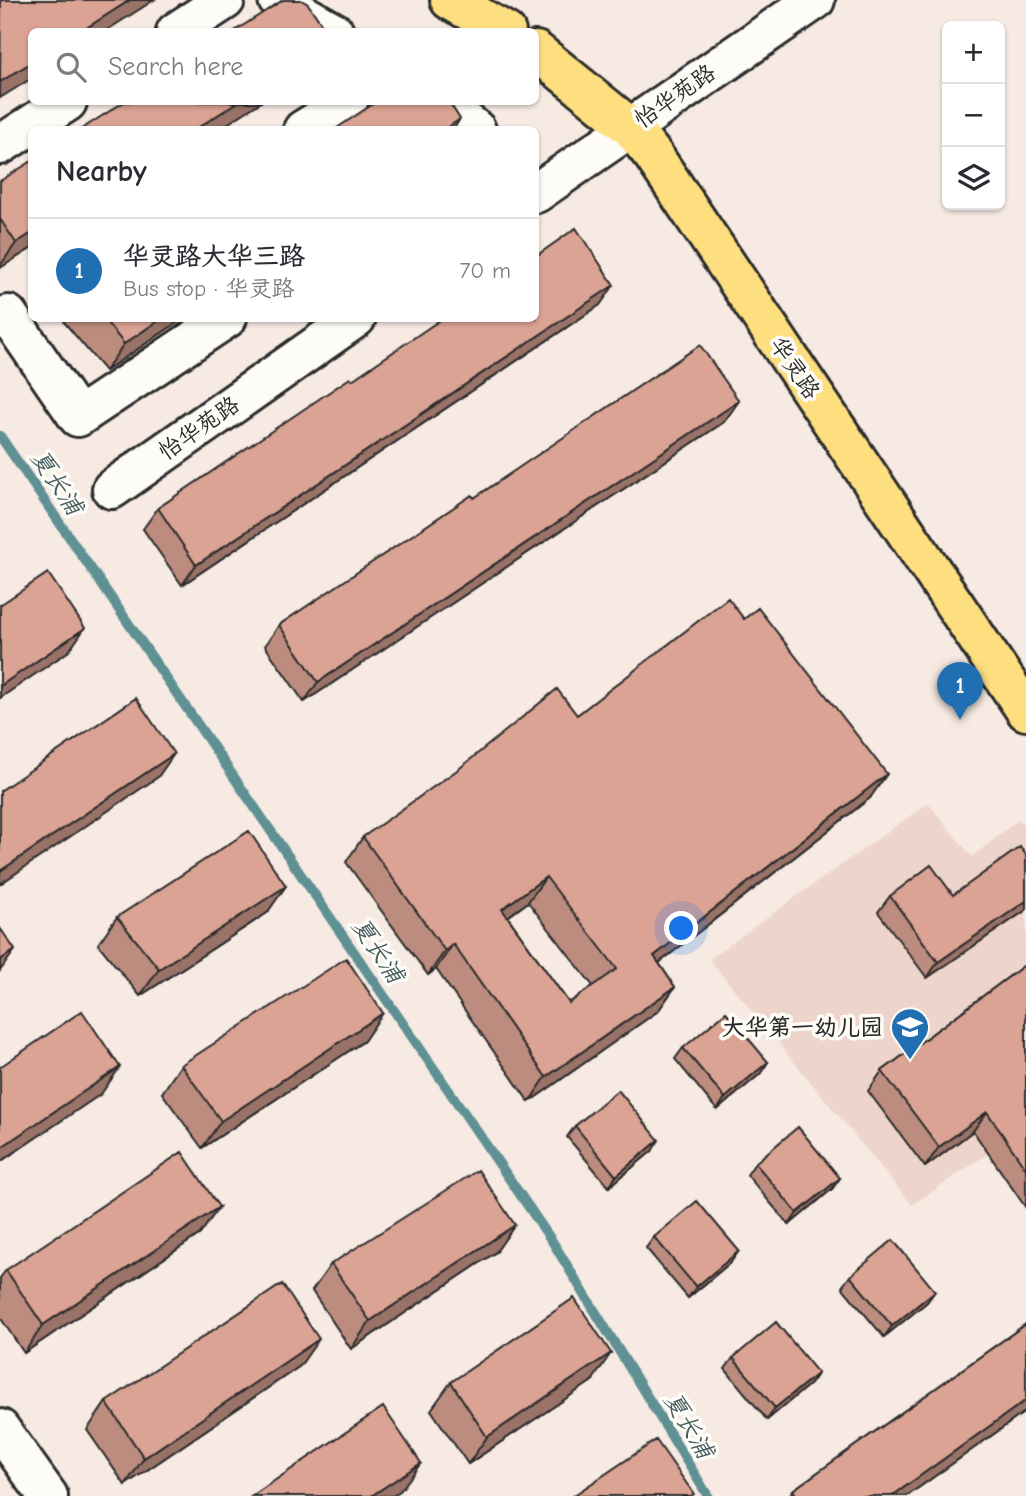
<!DOCTYPE html>
<html lang="en">
<head>
<meta charset="utf-8">
<style>
	:root { --surface:#fff; --page:#f2f2f3; --text:#2b2b33; --muted:#7c7c81; --line:#e1e1e2; --accent:#1f6fb2 }
	body { margin:0; font-family:"Comic Neue","LXGW WenKai TC",sans-serif; background:var(--page); color:var(--text) }
	.controls { position:absolute; right:21px; top:21px; display:grid; overflow:hidden; border-radius:10px; box-shadow:0 2px 5px #0004 }
	.controls button { width:63px; height:63px; display:grid; place-items:center; padding:0; border:0; border-bottom:2px solid var(--line); background:var(--surface); color:var(--text); font:35px sans-serif }
	.you { position:absolute; left:682px; top:929px; width:24px; height:24px; margin:-18px; border:5px solid #fff; border-radius:50%; background:#1a73e8; box-shadow:0 0 0 10px #1a73e833 }
	.badge { display:grid; place-items:center; width:46px; height:46px; border-radius:50%; background:var(--accent); color:#fff; font-size:23px; font-weight:700 }
	.pin { position:absolute; translate:-50% -58px; filter:drop-shadow(0 2px 4px #0008) }
	.pin::after { content:''; position:absolute; top:37px; width:24px; height:21px; background:inherit; clip-path:polygon(0 0,100% 0,50% 100%) }
	.list { margin:0; padding:0; list-style:none }
	h2 { display:flex; justify-content:space-between; align-items:center; height:91px; margin:0; padding:0 28px; font-size:30px }
	h2 small { font-size:23px; font-weight:400; color:var(--muted) }
	.list li { display:grid; grid-template-columns:46px 1fr auto; gap:21px; align-items:center; box-sizing:border-box; height:105px; padding:0 28px; border-top:2px solid var(--line) }
	.list b { display:block; font-size:26px; white-space:nowrap }
	.list p { margin:0; font-size:23px; white-space:nowrap; color:var(--muted) }
	.list em { font-size:23px; font-style:normal; color:var(--muted) }
	.icon { flex:none; width:38px; height:38px; fill:none; stroke:currentColor; stroke-width:2; stroke-linecap:round; stroke-linejoin:round }
	.map { position:relative; flex:none; width:1026px; height:1496px; overflow:hidden }
	.search { position:absolute; background:var(--surface); box-shadow:0 2px 5px #0004; left:28px; top:28px; width:511px; height:77px; display:flex; align-items:center; gap:18px; box-sizing:border-box; padding:0 24px; border-radius:10px; color:var(--muted); font-size:26px }
	.panel { position:absolute; background:var(--surface); box-shadow:0 2px 5px #0004; left:28px; top:126px; width:511px; height:196px; border-radius:10px }
	.map>svg:first-child { display:block }
	.built { fill:#eed5cb }
	.lines { fill:none; stroke-linecap:round; stroke-linejoin:round }
	.stream { stroke:#5f9093; stroke-width:10 }
	.minor-casing { stroke:#2b2b2b; stroke-width:44 }
	.major-casing { stroke:#2b2b2b; stroke-width:44 }
	.minor { stroke:#fdfcf7; stroke-width:38 }
	.major { stroke:#fedf80; stroke-width:38 }
	.wall { fill:#bc8c7f; stroke:#2b2b2b; stroke-width:2; fill-rule:evenodd }
	.shaded-wall { fill:#997268; stroke:#2b2b2b; stroke-width:2 }
	.building { fill:#dba394; stroke:#2b2b2b; stroke-width:2; fill-rule:evenodd }
	.labels { text-anchor:middle; dominant-baseline:central; stroke-width:7; stroke-linejoin:round; paint-order:stroke }
	.street-label { font-size:23px; fill:#2b2b2b; stroke:#fdfcf7 }
	.poi-label { font-size:23px; font-weight:bold; fill:#2b2b2b; stroke:#fdfcf7; text-anchor:end }
	.water-label { font-size:24px; font-style:italic; fill:#455d5f; stroke:#fdfcf7 }
</style>
</head>
<body>
<div class="map">
<svg width="1026" height="1496" viewBox="0 0 1026 1496">
	<rect width="100%" height="100%" fill="#f6eae3"/>
	<filter id="ink" filterUnits="userSpaceOnUse"><feTurbulence type="fractalNoise" baseFrequency=".0143" numOctaves="2"/><feDisplacementMap in="SourceGraphic" scale="14" xChannelSelector="R" yChannelSelector="G"/><feConvolveMatrix kernelMatrix="1 2 1 2 8 2 1 2 1" color-interpolation-filters="sRGB"/></filter>
	<g filter="url(#ink)">
		<path class="built" d="M 928,803 L 972,857 L 1019,819 L 1026,828 L 1026,1128 L 912,1205 L 709,959 Z"/>
		<g class="lines">
			<path class="stream" d="M 0,436 L 552,1241 L 708,1496"/>
			<defs>
				<path id="minor" d="M 278,0 L 334,32
					M 176,32 L 225,0
					M 442,102 L 476,130
					M 303,130 L 348,102
					M 0,145 L 67,102
					M 536,193 L 815,0
					M 8,315 L 78,417 L 227,318
					M 112,489 L 356,318
					M 0,1429 L 48,1496"/>
				<path id="major" d="M 450,0 L 506,32
					M 536,51 L 630,127 L 653,155 L 1026,711"/>
			</defs>
			<use href="#minor" class="minor-casing"/>
			<use href="#major" class="major-casing"/>
			<use href="#minor" class="minor"/>
			<use href="#major" class="major"/>
		</g>
		<path class="wall" d="M 0,181 L 32,248 L 0,268 Z
			M 600,305 L 182,585 L 143,529 L 158,508 L 352,380 Z
			M 66,318 L 184,318 L 105,371 L 64,322 Z
			M 724,422 L 304,702 L 265,646 L 279,625 L 474,498 Z
			M 577,715 L 870,798 L 659,963 L 675,987 L 658,1011 L 529,1102 L 436,969 L 428,975 L 346,862 L 363,837 ZM 528,902 L 593,986 L 569,1003 L 508,917 Z
			M 1026,855 L 1026,910 L 927,978 L 878,912 L 890,896 L 953,895 Z
			M 267,913 L 140,996 L 98,944 L 117,917 Z
			M 1026,964 L 1026,1208 L 973,1131 L 925,1167 L 868,1091 L 882,1071 Z
			M 364,1041 L 202,1148 L 162,1093 L 181,1065 Z
			M 683,1048 L 768,1062 L 760,1074 L 717,1110 L 675,1059 Z
			M 575,1126 L 652,1151 L 609,1187 L 567,1137 Z
			M 755,1163 L 840,1178 L 832,1189 L 789,1225 L 747,1175 Z
			M 219,1207 L 200,1234 L 24,1353 L 0,1317 L 0,1278 L 6,1270 Z
			M 654,1237 L 731,1262 L 688,1298 L 646,1248 Z
			M 496,1252 L 351,1349 L 312,1291 L 331,1264 Z
			M 850,1276 L 935,1291 L 927,1302 L 884,1337 L 842,1287 Z
			M 1026,1324 L 1026,1411 L 907,1496 L 789,1496 L 793,1490 Z
			M 733,1358 L 810,1384 L 767,1420 L 725,1369 Z
			M 300,1366 L 125,1485 L 87,1430 L 106,1402 Z
			M 592,1381 L 468,1464 L 431,1410 L 451,1382 Z"/>
		<path class="shaded-wall" d="M 130,0 L 154,0 L 104,32 L 80,32 Z
			M 32,62 L 32,78 L 0,98 L 0,82 Z
			M 238,102 L 261,102 L 218,130 L 194,130 Z
			M 460,119 L 453,130 L 444,130 Z
			M 32,233 L 32,248 L 0,268 L 0,266 L 16,243 Z
			M 614,285 L 600,305 L 182,585 L 196,565 Z
			M 162,318 L 184,318 L 105,371 L 124,344 Z
			M 739,401 L 724,422 L 304,702 L 318,682 Z
			M 85,628 L 69,651 L 0,698 L 0,686 Z
			M 174,754 L 158,777 L 0,884 L 0,871 Z
			M 887,774 L 870,798 L 637,980 L 654,956 Z
			M 546,877 L 528,902 L 485,933 L 502,909 Z
			M 286,886 L 267,913 L 140,996 L 159,969 Z
			M 1026,901 L 1026,910 L 927,978 L 938,962 Z
			M 453,944 L 436,969 L 428,975 L 445,951 Z
			M 15,950 L 0,971 L 0,960 Z
			M 675,987 L 658,1011 L 529,1102 L 546,1077 Z
			M 383,1013 L 364,1041 L 202,1148 L 221,1121 Z
			M 768,1062 L 760,1074 L 717,1110 L 725,1098 Z
			M 120,1067 L 101,1094 L 0,1162 L 0,1148 Z
			M 987,1112 L 973,1131 L 925,1167 L 939,1147 Z
			M 659,1140 L 652,1151 L 609,1187 L 616,1176 Z
			M 840,1178 L 832,1189 L 789,1225 L 797,1213 Z
			M 219,1207 L 200,1234 L 24,1353 L 43,1325 Z
			M 515,1225 L 496,1252 L 351,1349 L 370,1321 Z
			M 739,1251 L 731,1262 L 688,1298 L 696,1287 Z
			M 935,1291 L 927,1302 L 884,1337 L 892,1326 Z
			M 319,1339 L 300,1366 L 125,1485 L 144,1458 Z
			M 611,1353 L 592,1381 L 468,1464 L 487,1437 Z
			M 818,1373 L 810,1384 L 767,1420 L 775,1408 Z
			M 1026,1400 L 1026,1411 L 907,1496 L 892,1496 Z
			M 421,1463 L 401,1490 L 393,1496 L 371,1496 Z"/>
		<path class="building" d="M 1,0 L 130,0 L 80,32 L 32,32 L 32,62 L 0,82 Z
			M 283,0 L 301,0 L 308,4 L 327,32 L 233,32 Z
			M 124,102 L 238,102 L 194,130 L 80,130 Z
			M 376,102 L 449,102 L 460,119 L 444,130 L 334,130 Z
			M 32,161 L 32,233 L 16,243 L 0,219 L 0,181 Z
			M 576,228 L 614,285 L 196,565 L 158,508 L 350,378 L 352,380 L 443,318 L 536,318 L 536,256 Z
			M 103,318 L 162,318 L 124,344 Z
			M 700,345 L 739,401 L 318,682 L 279,625 L 472,495 L 474,498 Z
			M 48,573 L 85,628 L 0,686 L 0,605 Z
			M 728,598 L 744,619 L 758,608 L 887,774 L 654,956 L 675,987 L 546,1077 L 453,944 L 445,951 L 363,837 L 460,768 L 557,689 L 577,715 ZM 546,877 L 617,969 L 569,1003 L 502,909 Z
			M 136,698 L 174,754 L 0,871 L 0,791 Z
			M 249,831 L 286,886 L 159,969 L 117,917 Z
			M 1020,847 L 1026,855 L 1026,901 L 938,962 L 890,896 L 931,865 L 953,895 Z
			M 0,928 L 15,950 L 0,960 Z
			M 346,958 L 383,1013 L 221,1121 L 181,1065 Z
			M 1026,964 L 1026,1169 L 987,1112 L 939,1147 L 882,1071 Z
			M 82,1011 L 120,1067 L 0,1148 L 0,1067 Z
			M 726,1012 L 768,1062 L 725,1098 L 683,1048 Z
			M 618,1090 L 659,1140 L 616,1176 L 575,1126 Z
			M 798,1127 L 840,1178 L 797,1213 L 755,1163 Z
			M 182,1152 L 219,1207 L 43,1325 L 6,1270 Z
			M 478,1170 L 515,1225 L 370,1321 L 331,1264 Z
			M 697,1201 L 739,1251 L 696,1287 L 654,1237 Z
			M 893,1240 L 935,1291 L 892,1326 L 850,1276 Z
			M 282,1284 L 319,1339 L 144,1458 L 106,1402 Z
			M 574,1298 L 611,1353 L 487,1437 L 451,1382 Z
			M 776,1322 L 818,1373 L 775,1408 L 733,1358 Z
			M 1026,1324 L 1026,1400 L 892,1496 L 797,1496 L 793,1490 Z
			M 383,1407 L 421,1463 L 371,1496 L 252,1496 Z
			M 656,1440 L 694,1494 L 691,1496 L 573,1496 Z"/>
	</g>
	<defs>
		<symbol id="school-pin" viewBox="-11 -11 22 30"><path d="M0 17L-7.5 6A9.5 9.5 0 1 1 7.5 6Z" fill="#1f6fb2" stroke="#fdfcf7"/><path d="M0-5L7-2L0 1L-7-2ZM-4 1L0 2.5L4 1V4Q0 6-4 4Z" fill="#fff"/></symbol>
	</defs>
	<g fill-rule="evenodd">
		<use href="#school-pin" x="888" y="1005" width="44" height="60"/>
	</g>
	<g class="labels">
		<g class="street-label">
			<text transform="translate(675 96) rotate(-35)">怡华苑路</text>
			<text transform="translate(795 368) rotate(56)">华灵路</text>
			<text transform="translate(199 428) rotate(-35)">怡华苑路</text>
		</g>
		<g class="poi-label">
			<text x="883" y="1027">大华第一幼儿园</text>
		</g>
		<g class="water-label">
			<text transform="translate(57 482) rotate(56)">夏长浦</text>
			<text transform="translate(378 950) rotate(56)">夏长浦</text>
			<text transform="translate(689 1425) rotate(59)">夏长浦</text>
		</g>
	</g>
</svg>
<div class="controls">
<button>+</button>
<button>−</button>
<button><svg class="icon" aria-label="layers" viewBox="0 0 24 24"><path d="M12 4l9 5-9 5-9-5zM3 14l9 5 9-5"/></svg></button>
</div>
<div class="you"></div>
<div class="pin badge" style="left:960px;top:720px">1</div>
<div class="search"><svg class="icon" aria-label="search" viewBox="0 0 24 24"><circle cx="10" cy="10" r="6"/><path d="M15 15l6 6"/></svg>Search here</div>
<section class="panel">
<h2>Nearby<small></small></h2>
<ul class="list">
<li><span class="badge">1</span><div><b>华灵路大华三路</b><p>Bus stop · 华灵路</p></div><em>70 m</em></li>
</ul>
</section>
</div>
</body>
</html>
